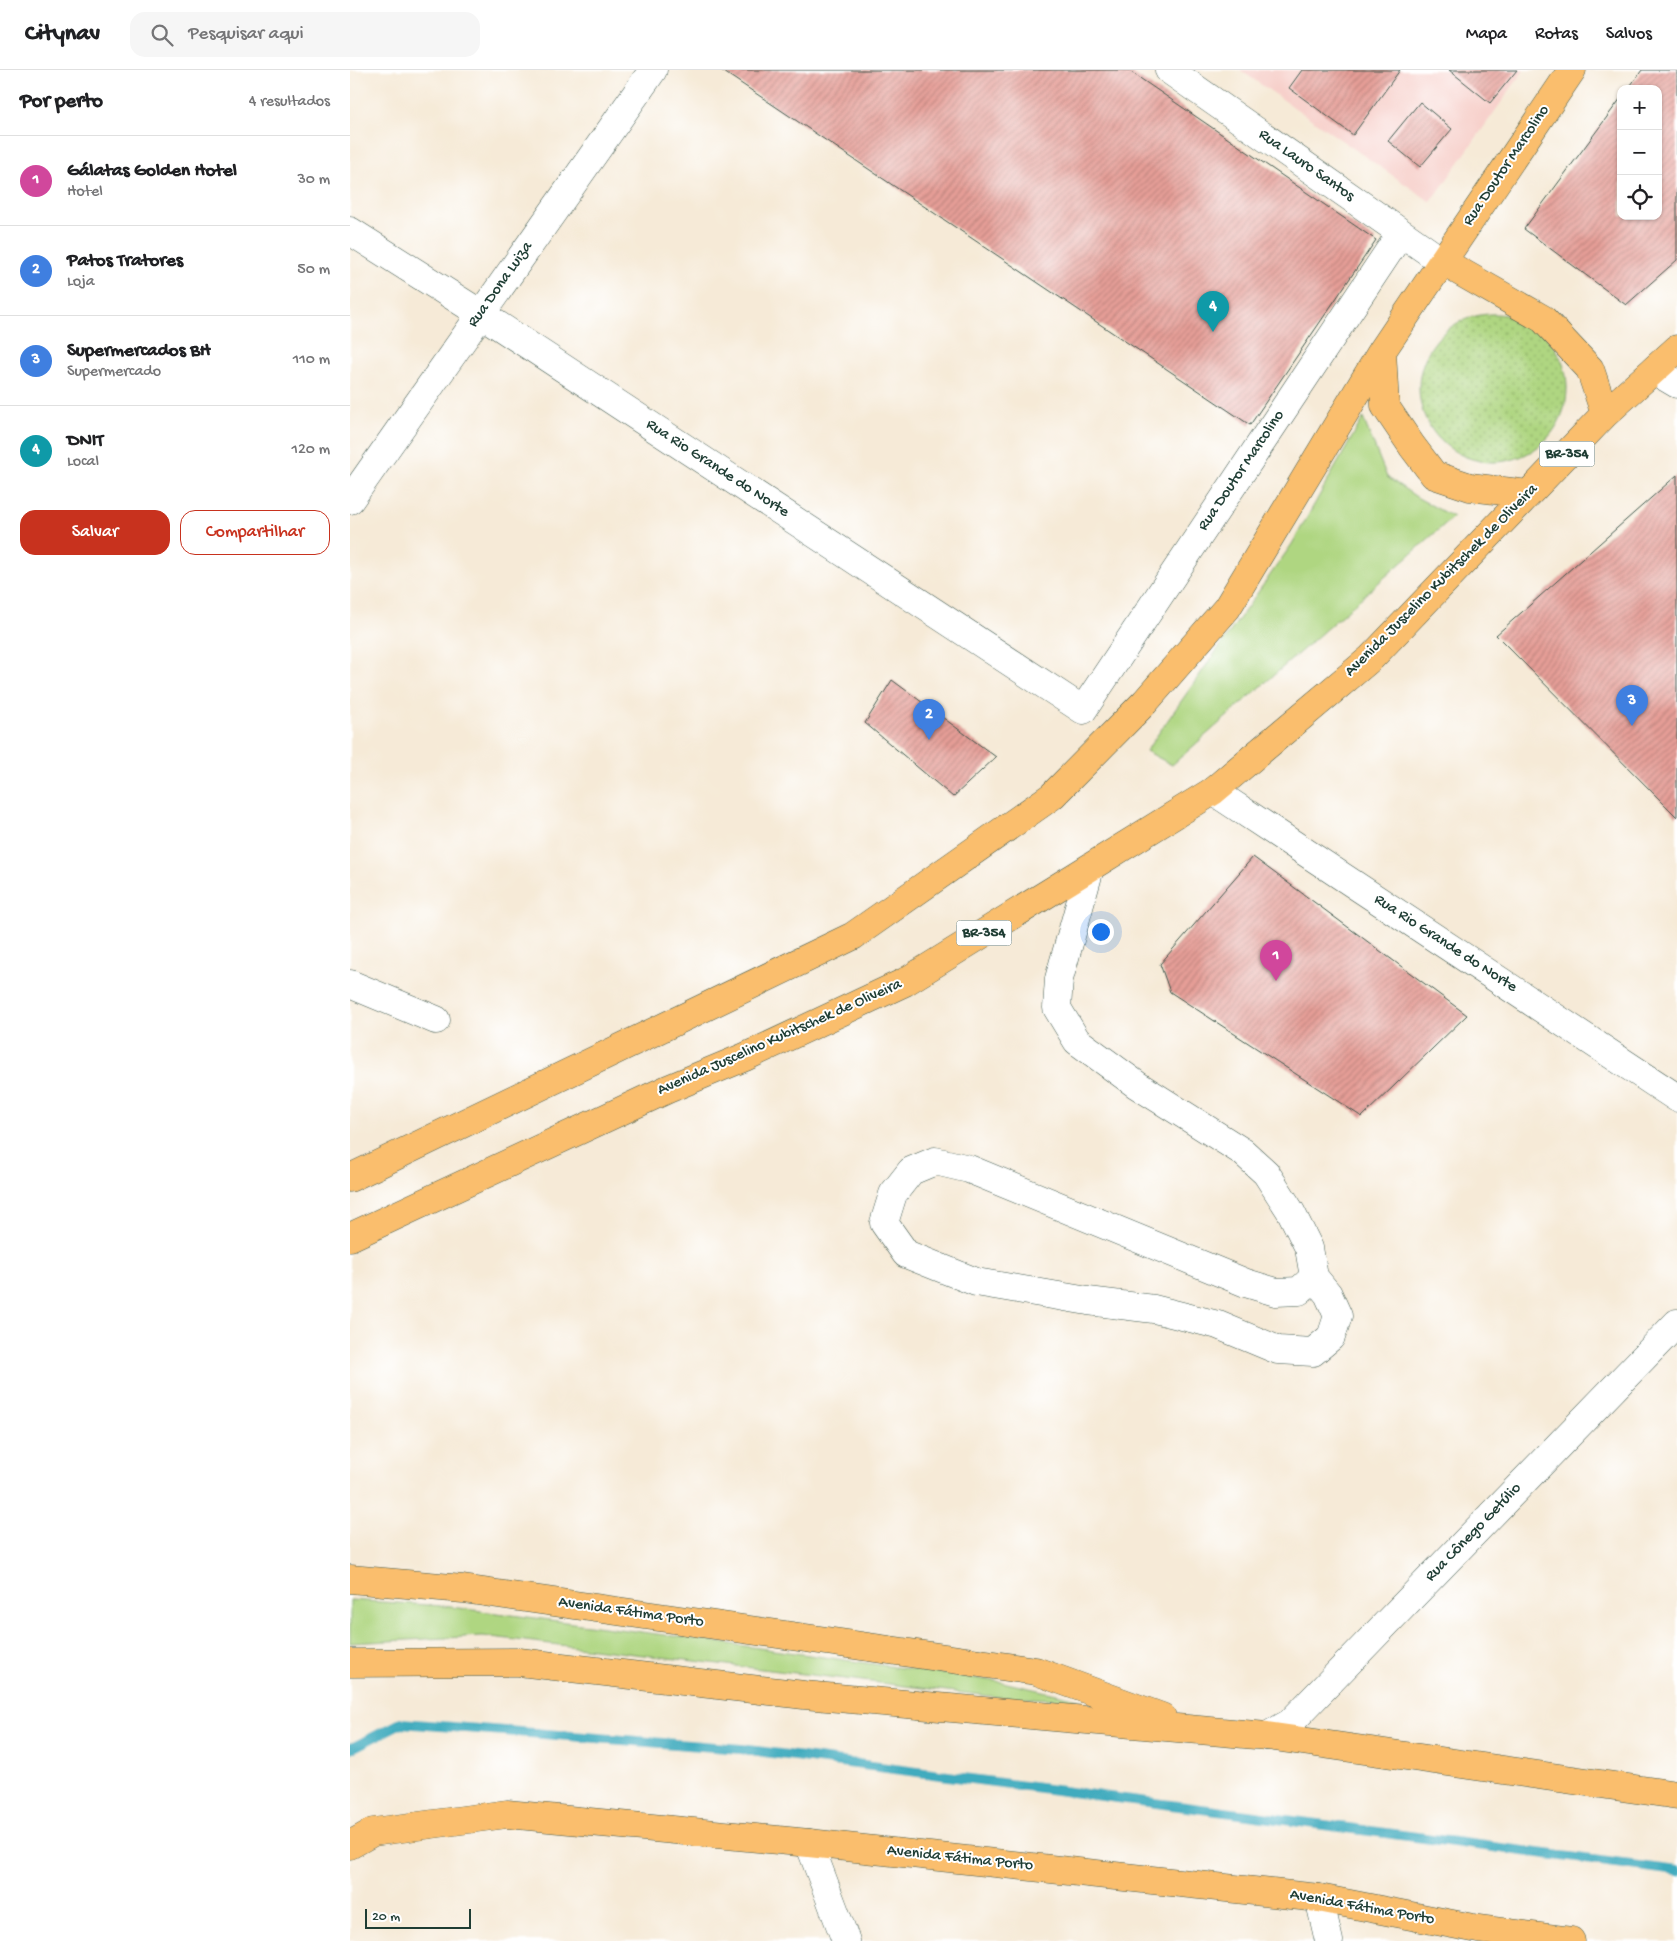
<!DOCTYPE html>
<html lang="pt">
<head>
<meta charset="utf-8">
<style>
	:root { --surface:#fff; --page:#f6f6f6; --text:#202124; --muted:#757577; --line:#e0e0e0; --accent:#c8321e }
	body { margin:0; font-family:"Gochi Hand",sans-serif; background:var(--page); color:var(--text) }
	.controls { position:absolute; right:15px; top:15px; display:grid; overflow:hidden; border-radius:10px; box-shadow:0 1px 4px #0004 }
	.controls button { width:45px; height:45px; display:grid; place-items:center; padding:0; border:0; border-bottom:1px solid var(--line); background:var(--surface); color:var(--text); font:25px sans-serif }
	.scale { position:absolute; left:15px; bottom:12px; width:106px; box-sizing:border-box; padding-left:5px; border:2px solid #1f3d34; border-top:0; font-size:14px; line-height:18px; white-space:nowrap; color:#1f3d34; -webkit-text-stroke:4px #fff; paint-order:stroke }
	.you { position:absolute; left:750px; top:861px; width:18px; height:18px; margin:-12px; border:4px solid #fff; border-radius:50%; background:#1a73e8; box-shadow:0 0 0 8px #1a73e833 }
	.badge { display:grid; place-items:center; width:32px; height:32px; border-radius:50%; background:var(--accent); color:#fff; font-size:16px; font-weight:700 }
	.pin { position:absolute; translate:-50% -41px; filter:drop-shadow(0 1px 2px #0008) }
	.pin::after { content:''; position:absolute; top:26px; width:18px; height:15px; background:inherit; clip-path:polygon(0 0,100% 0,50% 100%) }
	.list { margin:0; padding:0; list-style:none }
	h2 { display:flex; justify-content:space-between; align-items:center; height:65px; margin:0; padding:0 20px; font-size:21px }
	h2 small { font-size:16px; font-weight:400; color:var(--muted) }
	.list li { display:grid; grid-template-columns:32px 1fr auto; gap:15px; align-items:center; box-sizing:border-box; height:90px; padding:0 20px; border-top:1px solid var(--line) }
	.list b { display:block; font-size:19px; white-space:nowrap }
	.list p { margin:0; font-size:16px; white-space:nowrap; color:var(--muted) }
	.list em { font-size:16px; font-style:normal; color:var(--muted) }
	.actions { display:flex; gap:10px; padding:15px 20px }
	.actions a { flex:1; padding:11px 0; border:1px solid var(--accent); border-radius:15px; text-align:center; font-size:18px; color:var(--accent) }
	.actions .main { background:var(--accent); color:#fff }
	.icon { flex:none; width:28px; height:28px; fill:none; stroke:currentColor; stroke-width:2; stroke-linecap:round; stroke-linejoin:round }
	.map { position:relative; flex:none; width:1327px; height:1871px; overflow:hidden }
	header { display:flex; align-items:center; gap:30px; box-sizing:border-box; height:70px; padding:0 25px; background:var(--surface); border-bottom:1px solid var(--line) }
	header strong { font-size:24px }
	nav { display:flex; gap:28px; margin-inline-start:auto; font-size:18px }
	.search { width:350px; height:45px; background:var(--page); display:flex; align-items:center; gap:12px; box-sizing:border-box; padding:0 18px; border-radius:15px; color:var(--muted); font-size:19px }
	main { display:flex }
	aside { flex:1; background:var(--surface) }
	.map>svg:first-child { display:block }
	.built { fill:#f7d0cb }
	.grass { fill:#afd681; stroke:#678a5a }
	.park { fill:url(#park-dots); stroke:#678a5a }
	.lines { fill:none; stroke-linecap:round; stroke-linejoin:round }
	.stream { stroke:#3fabbe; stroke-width:10 }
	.building { fill:url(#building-hatch) }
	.minor-casing { stroke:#3f574c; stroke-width:29 }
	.major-casing { stroke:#3f574c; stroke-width:29 }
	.minor { stroke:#fff; stroke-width:28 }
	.major { stroke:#fabe6d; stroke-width:28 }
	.labels { text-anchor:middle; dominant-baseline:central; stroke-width:4; stroke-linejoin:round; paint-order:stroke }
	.shield { fill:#fff; stroke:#627771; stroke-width:1 }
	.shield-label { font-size:15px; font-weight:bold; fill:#1f3d34 }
	.street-label { font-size:16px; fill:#1f3d34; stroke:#fff }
</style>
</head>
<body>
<header>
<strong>Citynav</strong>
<div class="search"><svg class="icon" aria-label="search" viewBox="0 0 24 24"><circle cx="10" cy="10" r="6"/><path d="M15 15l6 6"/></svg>Pesquisar aqui</div>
<nav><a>Mapa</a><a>Rotas</a><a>Salvos</a></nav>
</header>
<main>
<aside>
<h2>Por perto<small>4 resultados</small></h2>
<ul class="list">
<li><span class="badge" style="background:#d1479c">1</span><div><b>Gálatas Golden Hotel</b><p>Hotel</p></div><em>30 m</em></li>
<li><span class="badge" style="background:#3f7fe0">2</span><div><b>Patos Tratores</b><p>Loja</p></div><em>50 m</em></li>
<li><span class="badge" style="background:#3f7fe0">3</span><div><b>Supermercados BH</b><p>Supermercado</p></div><em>110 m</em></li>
<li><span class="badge" style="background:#0f9aa8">4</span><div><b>DNIT</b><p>Local</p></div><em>120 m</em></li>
</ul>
<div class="actions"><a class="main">Salvar</a><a>Compartilhar</a></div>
</aside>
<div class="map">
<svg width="1327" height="1871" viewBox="0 0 1327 1871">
	<defs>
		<pattern id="park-dots" width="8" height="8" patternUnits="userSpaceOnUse" patternTransform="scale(1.25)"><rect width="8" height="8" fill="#afd681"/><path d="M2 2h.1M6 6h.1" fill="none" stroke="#8eaf6a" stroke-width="1.8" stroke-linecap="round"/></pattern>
		<pattern id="building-hatch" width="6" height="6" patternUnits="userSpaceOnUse" patternTransform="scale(1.25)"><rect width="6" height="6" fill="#e69e97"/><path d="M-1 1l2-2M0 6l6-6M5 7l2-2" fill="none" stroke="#ba827c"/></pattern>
	</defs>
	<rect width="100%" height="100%" fill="#fff"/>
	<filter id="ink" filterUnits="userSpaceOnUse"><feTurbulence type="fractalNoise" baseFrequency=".02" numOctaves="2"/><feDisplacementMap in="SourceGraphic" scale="10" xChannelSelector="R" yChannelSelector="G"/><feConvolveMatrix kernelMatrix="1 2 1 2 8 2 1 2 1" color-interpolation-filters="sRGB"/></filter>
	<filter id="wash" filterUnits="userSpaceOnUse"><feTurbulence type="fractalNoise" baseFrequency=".0096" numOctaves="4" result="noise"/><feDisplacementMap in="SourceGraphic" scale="20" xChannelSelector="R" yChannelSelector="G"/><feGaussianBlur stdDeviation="1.12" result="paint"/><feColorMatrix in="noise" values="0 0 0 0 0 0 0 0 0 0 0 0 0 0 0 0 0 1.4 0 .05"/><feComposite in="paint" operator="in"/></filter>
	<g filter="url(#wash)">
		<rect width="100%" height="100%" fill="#f6ead7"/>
		<path class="built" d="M 890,0 L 1174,0 L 1081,132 Z"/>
		<path class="grass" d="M 1013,348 L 1037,407 L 1068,428 L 1103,447 L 822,695 L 796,681 L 942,474 Z
			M 0,1530 L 93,1536 L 337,1568 L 652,1612 L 733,1630 L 648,1627 L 133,1566 L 0,1573 Z"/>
		<path class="park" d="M1069 318a74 74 0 1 1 148 0a74 74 0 1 1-148 0Z"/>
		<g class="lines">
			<path class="stream" d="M 0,1679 L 51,1653 L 391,1679 L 1327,1801"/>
		</g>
		<g id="blocks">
			<path class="building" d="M 371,0 L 778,0 L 1026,170 L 900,355 Z
				M 952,0 L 1050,0 L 1003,65 L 939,18 Z
				M 1099,0 L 1167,0 L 1140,33 Z
				M 1292,0 L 1327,0 L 1327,190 L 1276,235 L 1174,159 L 1271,28 L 1271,146 L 1308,146 L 1308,19 L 1278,19 Z
				M 1070,32 L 1102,59 L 1070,97 L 1038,71 Z
				M 1327,405 L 1327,747 L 1146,565 Z
				M 542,610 L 646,687 L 603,727 L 515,653 Z
				M 903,787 L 1117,945 L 1012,1047 L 820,922 L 810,894 Z"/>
		</g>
	</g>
	<g filter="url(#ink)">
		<use href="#blocks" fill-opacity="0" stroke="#3f574c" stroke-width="1"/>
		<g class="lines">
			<defs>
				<path id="minor" d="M 819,0 L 1093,192
					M 0,161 L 131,244 L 733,640 L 1051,163
					M 1305,301 L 1327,314
					M 0,430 L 303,0
					M 863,721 L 1327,1028
					M 740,798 L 709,909 L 707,938 L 727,971 L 787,1015 L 893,1082 L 916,1103 L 941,1142 L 959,1178 L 964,1207 L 978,1224 L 988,1246 L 981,1267 L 963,1282 L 928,1280 L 868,1255 L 804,1239 L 738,1231 L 626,1212 L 556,1184 L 534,1153 L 543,1124 L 561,1101 L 585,1091 L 619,1099 L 896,1213 L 926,1222 L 949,1221 L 964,1207
					M 0,914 L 86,950
					M 917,1666 L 940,1653 L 1327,1253
					M 459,1773 L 496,1871
					M 969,1828 L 979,1871"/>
				<path id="major" d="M 1093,192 L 1193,249 L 1240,299 L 1255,344
					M 1032,281 L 1035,336 L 1062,376 L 1084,405 L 1120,417 L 1178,424
					M 0,1108 L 503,866 L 702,726 L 795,632 L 877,538 L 1032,281 L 1222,0
					M 0,1167 L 318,1019 L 395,987 L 555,912 L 863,721 L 1021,588 L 1255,344 L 1327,279
					M 0,1509 L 113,1519 L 686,1601 L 812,1647
					M 0,1593 L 169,1592 L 454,1625 L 917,1666 L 1327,1725
					M 0,1775 L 23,1762 L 157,1744 L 459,1773 L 969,1828 L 1128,1859 L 1221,1871"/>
			</defs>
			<use href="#minor" class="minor-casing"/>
			<use href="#major" class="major-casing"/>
			<use href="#minor" class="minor"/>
			<use href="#major" class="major"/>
		</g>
	</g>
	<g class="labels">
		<g class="shield">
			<rect x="1189.5" y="371.5" width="55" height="25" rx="4"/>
			<rect x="606.5" y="850.5" width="55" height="25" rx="4"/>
		</g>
		<g class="shield-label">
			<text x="1217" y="384">BR-354</text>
			<text x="634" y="863">BR-354</text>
		</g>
		<g class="street-label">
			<text transform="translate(956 96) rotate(35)">Rua Lauro Santos</text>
			<text transform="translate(1157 96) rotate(-56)">Rua Doutor Marcolino</text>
			<text transform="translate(151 215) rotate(-55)">Rua Dona Luiza</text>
			<text transform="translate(367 399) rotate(33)">Rua Rio Grande do Norte</text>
			<text transform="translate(892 401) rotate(-56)">Rua Doutor Marcolino</text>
			<text transform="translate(1092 511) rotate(-45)">Avenida Juscelino Kubitschek de Oliveira</text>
			<text transform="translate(1095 874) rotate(33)">Rua Rio Grande do Norte</text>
			<text transform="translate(430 968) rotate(-24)">Avenida Juscelino Kubitschek de Oliveira</text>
			<text transform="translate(1124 1463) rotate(-46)">Rua Cônego Getúlio</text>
			<text transform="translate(281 1543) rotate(8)">Avenida Fátima Porto</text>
			<text transform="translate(610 1789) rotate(6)">Avenida Fátima Porto</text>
			<text transform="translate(1012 1838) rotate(10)">Avenida Fátima Porto</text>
		</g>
	</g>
</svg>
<div class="controls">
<button>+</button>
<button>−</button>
<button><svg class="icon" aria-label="locate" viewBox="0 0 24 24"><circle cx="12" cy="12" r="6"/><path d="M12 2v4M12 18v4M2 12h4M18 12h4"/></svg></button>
</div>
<div class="scale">20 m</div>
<div class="you"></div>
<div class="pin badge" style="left:926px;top:911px;background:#d1479c">1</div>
<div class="pin badge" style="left:579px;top:670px;background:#3f7fe0">2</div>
<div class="pin badge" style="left:1282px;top:656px;background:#3f7fe0">3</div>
<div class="pin badge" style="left:863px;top:262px;background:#0f9aa8">4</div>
</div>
</main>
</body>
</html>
